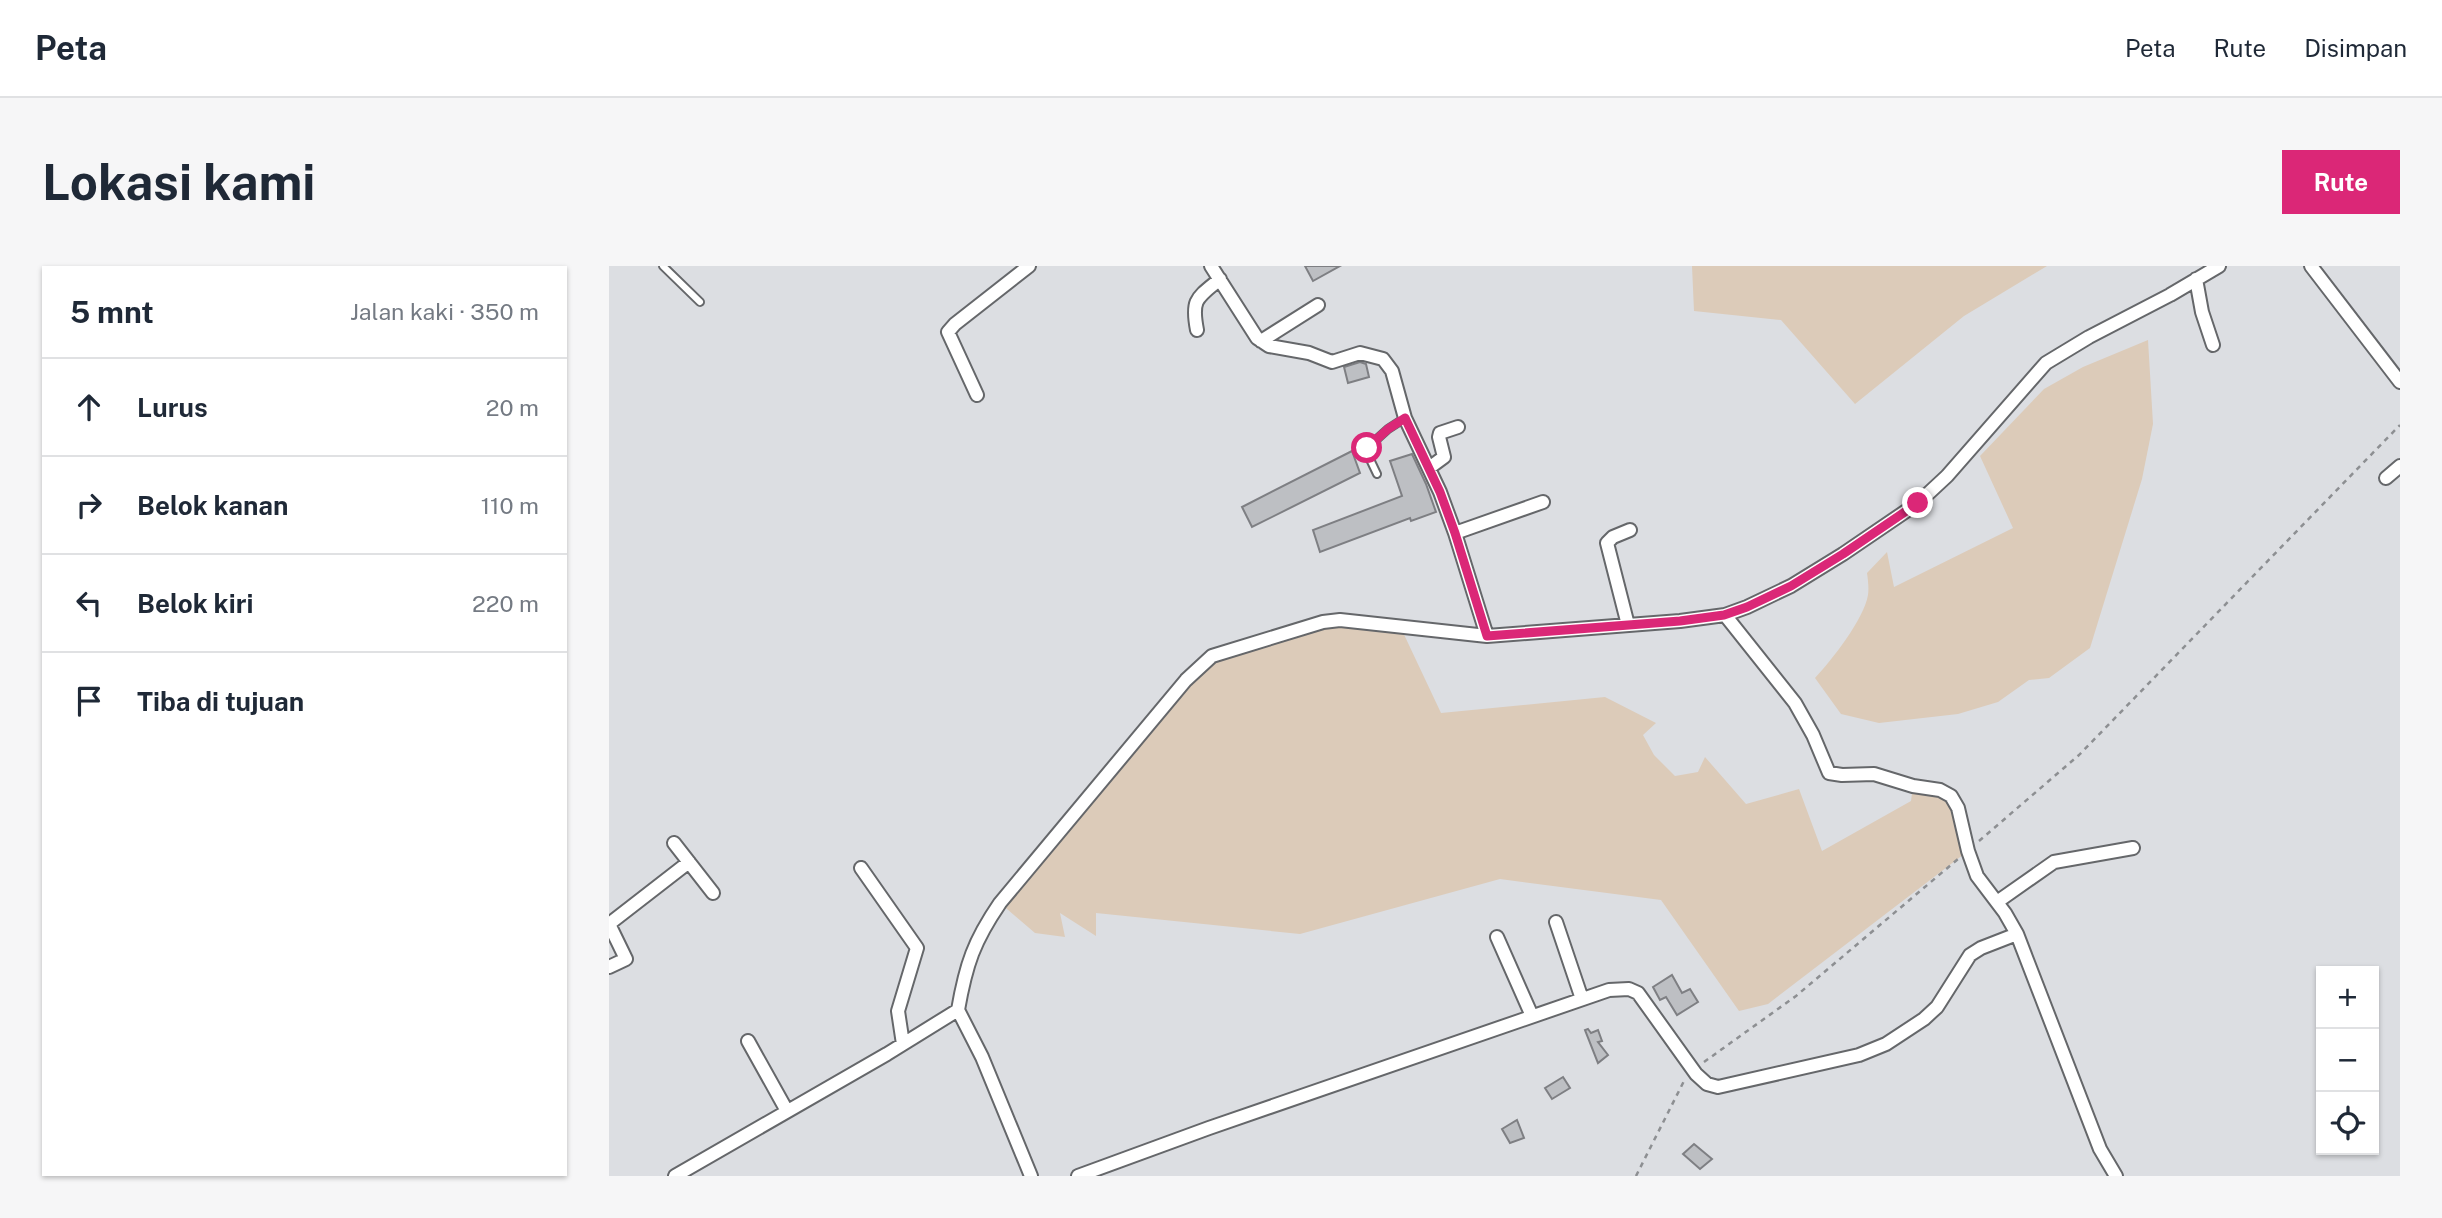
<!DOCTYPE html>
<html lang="id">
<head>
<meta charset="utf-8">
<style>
	:root { --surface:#fff; --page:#f6f6f7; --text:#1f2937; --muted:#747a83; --line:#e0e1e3; --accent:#db2777 }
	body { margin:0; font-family:"Public Sans",sans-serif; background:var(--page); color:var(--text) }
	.controls { position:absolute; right:21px; bottom:21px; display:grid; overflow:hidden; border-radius:0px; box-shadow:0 2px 5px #0004 }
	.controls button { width:63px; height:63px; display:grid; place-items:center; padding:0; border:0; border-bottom:2px solid var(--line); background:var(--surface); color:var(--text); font:35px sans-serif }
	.stop { position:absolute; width:21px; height:21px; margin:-16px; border:5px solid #db2777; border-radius:50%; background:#fff }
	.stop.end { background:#db2777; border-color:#fff; box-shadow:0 2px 7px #0008 }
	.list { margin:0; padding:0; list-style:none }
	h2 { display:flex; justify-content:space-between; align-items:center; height:91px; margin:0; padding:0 28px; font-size:30px }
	h2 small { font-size:23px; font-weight:400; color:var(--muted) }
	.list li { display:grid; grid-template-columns:46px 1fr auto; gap:21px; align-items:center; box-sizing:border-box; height:98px; padding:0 28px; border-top:2px solid var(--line) }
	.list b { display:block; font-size:26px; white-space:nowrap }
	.list em { font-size:23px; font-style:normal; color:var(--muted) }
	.icon { flex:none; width:38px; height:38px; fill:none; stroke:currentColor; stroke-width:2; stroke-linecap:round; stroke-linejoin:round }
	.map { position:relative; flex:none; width:1791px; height:910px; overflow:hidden; border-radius:0px }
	header { display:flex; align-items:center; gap:42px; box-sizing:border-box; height:98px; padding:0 35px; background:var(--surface); border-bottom:2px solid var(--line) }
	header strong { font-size:33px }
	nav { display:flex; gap:38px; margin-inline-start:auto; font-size:24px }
	.intro { display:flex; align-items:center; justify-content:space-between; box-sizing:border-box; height:168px; padding:0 42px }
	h1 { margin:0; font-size:49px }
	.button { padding:18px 32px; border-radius:0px; background:var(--accent); color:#fff; font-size:24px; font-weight:700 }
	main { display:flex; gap:42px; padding:0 42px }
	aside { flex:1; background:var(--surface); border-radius:0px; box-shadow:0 2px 5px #0004 }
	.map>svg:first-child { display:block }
	.green { fill:#dccbb9 }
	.building { fill:#bdbfc3; stroke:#7e7f83; stroke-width:2 }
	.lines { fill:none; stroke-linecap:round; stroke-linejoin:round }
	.service-casing { stroke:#65676a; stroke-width:10 }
	.minor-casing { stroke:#65676a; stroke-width:16 }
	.path { stroke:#8d8f92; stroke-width:2.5; stroke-dasharray:5 5; stroke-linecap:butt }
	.service { stroke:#fff; stroke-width:6 }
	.minor { stroke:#fff; stroke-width:12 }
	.route { stroke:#db2777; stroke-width:9 }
</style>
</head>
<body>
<header>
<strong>Peta</strong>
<nav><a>Peta</a><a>Rute</a><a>Disimpan</a></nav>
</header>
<div class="intro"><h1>Lokasi kami</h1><a class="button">Rute</a></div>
<main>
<aside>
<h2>5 mnt<small>Jalan kaki · 350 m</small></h2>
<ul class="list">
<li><svg class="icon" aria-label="ahead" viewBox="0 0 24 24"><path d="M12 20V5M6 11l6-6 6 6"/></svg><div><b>Lurus</b></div><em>20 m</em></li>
<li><svg class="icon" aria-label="right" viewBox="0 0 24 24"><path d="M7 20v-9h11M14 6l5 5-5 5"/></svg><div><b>Belok kanan</b></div><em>110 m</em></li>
<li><svg class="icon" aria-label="left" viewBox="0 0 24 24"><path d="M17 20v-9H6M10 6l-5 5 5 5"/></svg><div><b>Belok kiri</b></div><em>220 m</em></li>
<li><svg class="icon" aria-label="arrive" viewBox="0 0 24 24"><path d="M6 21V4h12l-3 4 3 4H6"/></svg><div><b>Tiba di tujuan</b></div></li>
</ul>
</aside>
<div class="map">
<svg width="1791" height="910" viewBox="0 0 1791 910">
	<rect width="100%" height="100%" fill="#dcdee2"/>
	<path class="green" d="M 1083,0 L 1438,0 L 1355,50 L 1246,138 L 1172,54 L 1085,45 Z
		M 1539,74 L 1544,158 L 1533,213 L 1481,382 L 1440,412 L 1420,414 L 1389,436 L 1349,448 L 1270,457 L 1232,448 L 1206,412 C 1223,394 1255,353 1259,329 C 1260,322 1259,314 1258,307 L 1278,286 L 1285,321 L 1404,262 L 1371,190 L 1435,123 L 1474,101 Z
		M 714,356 L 791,360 L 832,447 L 996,431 L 1047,457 L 1034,469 L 1045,489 L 1066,510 L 1089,506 L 1096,491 L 1137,538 L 1190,523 L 1213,585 L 1302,535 L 1304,520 L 1342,530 L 1359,585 L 1159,738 L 1130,745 L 1052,634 L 891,613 L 691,668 L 487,647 L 487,670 L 451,647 L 456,671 L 426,667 L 391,637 L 594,397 Z"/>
	<path class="building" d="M 696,0 L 731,0 L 704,15 Z
		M 751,96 L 757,98 L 760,111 L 739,117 L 735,101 Z
		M 743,185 L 751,207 L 643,261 L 633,241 Z
		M 803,188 L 817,218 L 827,246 L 802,255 L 801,252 L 711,286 L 704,264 L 793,230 L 781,195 Z
		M 1063,709 L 1073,727 L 1081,723 L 1089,736 L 1068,749 L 1057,731 L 1051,734 L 1044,721 Z
		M 979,763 L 982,767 L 989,764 L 993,775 L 989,776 L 999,789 L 989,797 L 976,764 Z
		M 954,811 L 961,822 L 943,833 L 936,822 Z
		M 908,854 L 915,872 L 901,877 L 893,863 Z
		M 1085,878 L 1103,893 L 1091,903 L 1074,888 Z"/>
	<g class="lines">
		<defs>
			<path id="service" d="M 54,0 L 91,36
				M 768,208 L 758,187 L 758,182 L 779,163 L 796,152"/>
			<path id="minor" d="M 602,0 L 648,72 L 660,80 L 700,87 L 723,96 L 751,87 L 774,93 L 783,105 L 796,152 L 831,226 L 846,267 L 878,370
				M 1702,0 L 1791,116
				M 1587,13 L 1593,46 L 1604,79
				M 588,64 C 582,33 588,32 611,13
				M 652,75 L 709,39
				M 368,129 L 339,66 L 346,58 L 420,0
				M 820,202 L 835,191 L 830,171 L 831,167 L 849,161
				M 1777,212 L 1791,200
				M 846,267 L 934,236
				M 1116,349 L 1186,437 L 1204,469 L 1220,507 L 1233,509 L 1265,508 L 1304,520 L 1331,524 L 1342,530 L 1349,542 L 1359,585 L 1368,610 L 1396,647 L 1408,668 L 1491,883 L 1507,910
				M 1019,359 L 998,277 L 1004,271 L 1021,264
				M 65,577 L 104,627
				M 252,602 L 308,682 L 289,745 L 294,778
				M 1388,636 L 1445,596 L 1524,582
				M 947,656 L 973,733
				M 888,671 L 923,750
				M 0,701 L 17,693 L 0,658 L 80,596
				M 349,744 L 373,791 L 422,910
				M 139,775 L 178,845
				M 66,910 L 278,788 L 349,744 C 357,698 365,675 391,637 L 577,414 L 603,390 L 714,356 L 731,354 L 878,370 L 1071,355 L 1116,349 L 1138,341 L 1182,320 L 1234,288 L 1309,237 L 1338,210 L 1437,97 L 1480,71 L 1561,29 L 1610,0
				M 469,910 L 600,862 L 1000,724 L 1020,723 L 1029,727 L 1087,808 L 1098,818 L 1109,821 L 1250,789 L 1277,778 L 1315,753 L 1328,741 L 1361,689 L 1372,682 L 1408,668"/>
		</defs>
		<use href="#service" class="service-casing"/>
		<use href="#minor" class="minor-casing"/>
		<path class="path" d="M 1370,575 L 1470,489 L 1791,159
			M 1095,796 L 1187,730 L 1349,593
			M 1027,910 L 1075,815"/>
		<use href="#service" class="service"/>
		<use href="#minor" class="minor"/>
	</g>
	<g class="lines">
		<path class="route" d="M 758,182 L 779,163 L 796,152 L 831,226 L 846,267 L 878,370 L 1071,355 L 1115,349 L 1138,341 L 1182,320 L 1234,288 L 1309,237"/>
	</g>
</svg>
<div class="controls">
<button>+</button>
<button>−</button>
<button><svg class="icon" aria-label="locate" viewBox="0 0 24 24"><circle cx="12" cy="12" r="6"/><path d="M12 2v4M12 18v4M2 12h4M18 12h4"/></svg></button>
</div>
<div class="stop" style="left:758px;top:182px"></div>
<div class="stop end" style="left:1309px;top:237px"></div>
</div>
</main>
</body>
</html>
